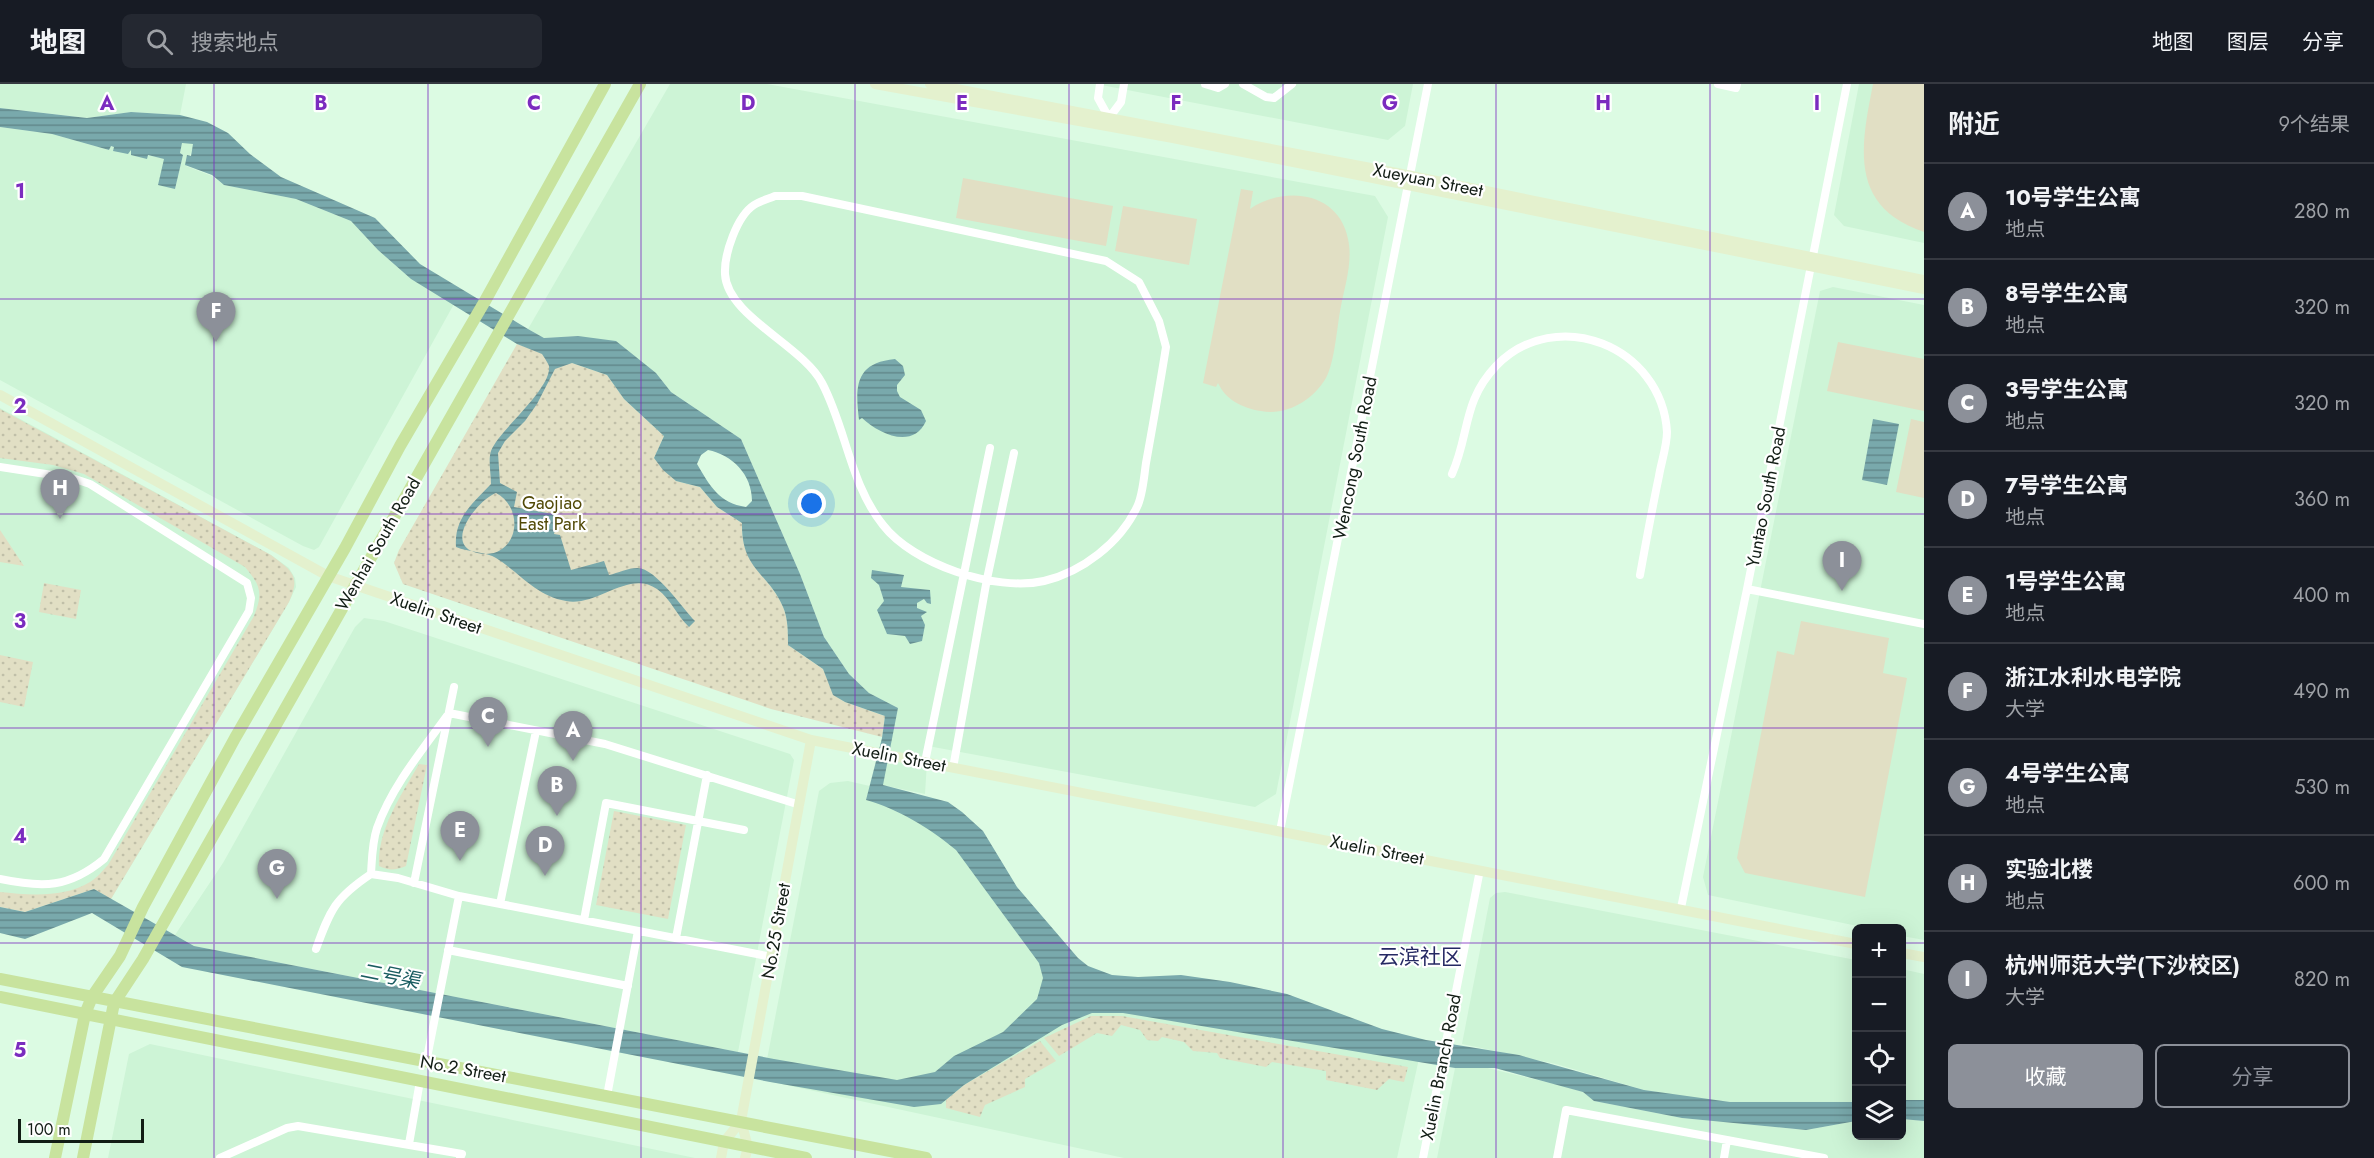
<!DOCTYPE html>
<html lang="zh">
<head>
<meta charset="utf-8">
<style>
	:root { --surface:#171b24; --page:#242831; --text:#f1f3f6; --muted:#9ea1a6; --line:#363941; --accent:#8c9099 }
	body { margin:0; font-family:Jost,"Noto Sans SC",sans-serif; background:var(--page); color:var(--text) }
	.controls { position:absolute; right:18px; bottom:18px; display:grid; overflow:hidden; border-radius:9px; box-shadow:0 6px 24px #0002 }
	.controls button { width:54px; height:54px; display:grid; place-items:center; padding:0; border:0; border-bottom:2px solid var(--line); background:var(--surface); color:var(--text); font:30px sans-serif }
	.scale { position:absolute; left:18px; bottom:15px; width:126px; box-sizing:border-box; padding-left:6px; border:3px solid #121d15; border-top:0; font-size:16px; line-height:21px; white-space:nowrap; color:#121d15; -webkit-text-stroke:4px #fff; paint-order:stroke }
	.you { position:absolute; left:812px; top:420px; width:21px; height:21px; margin:-15px; border:4px solid #fff; border-radius:50%; background:#1a73e8; box-shadow:0 0 0 9px #1a73e833 }
	.badge { display:grid; place-items:center; width:39px; height:39px; border-radius:50%; background:var(--accent); color:#fff; font-size:20px; font-weight:700 }
	.pin { position:absolute; translate:-50% -50px; filter:drop-shadow(0 2px 3px #0008) }
	.pin::after { content:''; position:absolute; top:32px; width:21px; height:18px; background:inherit; clip-path:polygon(0 0,100% 0,50% 100%) }
	.list { margin:0; padding:0; list-style:none }
	h2 { display:flex; justify-content:space-between; align-items:center; height:78px; margin:0; padding:0 24px; font-size:26px }
	h2 small { font-size:20px; font-weight:400; color:var(--muted) }
	.list li { display:grid; grid-template-columns:39px 1fr auto; gap:18px; align-items:center; box-sizing:border-box; height:96px; padding:0 24px; border-top:2px solid var(--line) }
	.list b { display:block; font-size:22px; white-space:nowrap }
	.list p { margin:0; font-size:20px; white-space:nowrap; color:var(--muted) }
	.list em { font-size:20px; font-style:normal; color:var(--muted) }
	.actions { display:flex; gap:12px; padding:18px 24px }
	.actions a { flex:1; padding:14px 0; border:2px solid var(--accent); border-radius:9px; text-align:center; font-size:21px; color:var(--accent) }
	.actions .main { background:var(--accent); color:#fff }
	.icon { flex:none; width:33px; height:33px; fill:none; stroke:currentColor; stroke-width:2; stroke-linecap:round; stroke-linejoin:round }
	.map { position:relative; flex:none; width:1924px; height:1074px; overflow:hidden }
	header { display:flex; align-items:center; gap:36px; box-sizing:border-box; height:84px; padding:0 30px; background:var(--surface); border-bottom:2px solid var(--line) }
	header strong { font-size:28px }
	nav { display:flex; gap:33px; margin-inline-start:auto; font-size:21px }
	.search { width:420px; height:54px; background:var(--page); display:flex; align-items:center; gap:15px; box-sizing:border-box; padding:0 21px; border-radius:9px; color:var(--muted); font-size:22px }
	main { display:flex }
	aside { flex:1; background:var(--surface) }
	.map>svg:first-child { display:block }
	.built { fill:#cdf4d6 }
	.green { fill:url(#green-dots) }
	.pitch { fill:#e1dfc4 }
	.water { fill:url(#water-rules); fill-rule:evenodd }
	.lines { fill:none; stroke-linecap:round; stroke-linejoin:round }
	.minor { stroke:#fff; stroke-width:8 }
	.secondary { stroke:#e4f1ce; stroke-width:10 }
	.primary { stroke:#c8e39e; stroke-width:12 }
	.grid { fill:none; stroke:#7b2cbf; stroke-width:1.5; stroke-opacity:0.55 }
	.labels { text-anchor:middle; dominant-baseline:central; stroke-width:4.5; stroke-linejoin:round; paint-order:stroke }
	.street-label { font-size:18px; fill:#121d15; stroke:#fff }
	.park-label { font-size:18px; fill:#514906; stroke:#fff }
	.water-label { font-size:20px; font-style:italic; fill:#195c60; stroke:#fff }
	.quarter-label { font-size:21px; fill:#252963; stroke:#fff }
	.grid-label { font-size:20px; text-anchor:middle; font-weight:bold; fill:#7b2cbf; stroke:#fff; stroke-width:4.5; stroke-linejoin:round; paint-order:stroke }
</style>
</head>
<body>
<header>
<strong>地图</strong>
<div class="search"><svg class="icon" aria-label="search" viewBox="0 0 24 24"><circle cx="10" cy="10" r="6"/><path d="M15 15l6 6"/></svg>搜索地点</div>
<nav><a>地图</a><a>图层</a><a>分享</a></nav>
</header>
<main>
<div class="map">
<svg width="1924" height="1074" viewBox="0 0 1924 1074">
	<defs>
		<pattern id="green-dots" width="8" height="8" patternUnits="userSpaceOnUse" patternTransform="scale(1.5)"><rect width="8" height="8" fill="#e1dfc4"/><path d="M2 2h.1M6 6h.1" fill="none" stroke="#c0bfa8" stroke-width="1.8" stroke-linecap="round"/></pattern>
		<pattern id="water-rules" width="6" height="5" patternUnits="userSpaceOnUse" patternTransform="scale(1.5)"><rect width="6" height="5" fill="#79a9ac"/><path d="M0 2.5h6" fill="none" stroke="#62898b"/></pattern>
	</defs>
	<rect width="100%" height="100%" fill="#dcfbe3"/>
	<path class="built" d="M 0,0 L 186,0 L 180,31 L 131,28 L 88,34 L 0,24 Z
		M 670,0 L 767,0 L 1375,112 L 1388,133 L 1276,710 L 1255,723 L 928,662 L 925,710 L 882,701 L 898,624 L 869,609 L 849,590 L 824,553 L 800,490 L 741,355 L 671,308 L 656,289 L 578,252 L 544,254 L 528,245 Z
		M 1096,0 L 1413,0 L 1405,42 L 1388,56 Z
		M 1859,0 L 1924,0 L 1924,159 L 1844,142 L 1834,131 Z
		M 0,43 L 52,50 L 109,66 L 110,62 L 114,63 L 113,67 L 131,66 L 147,74 L 147,71 L 165,75 L 175,105 L 183,71 L 180,70 L 182,58 L 194,60 L 186,82 L 212,92 L 224,101 L 296,115 L 351,137 L 378,166 L 411,195 L 454,220 L 319,463 L 314,466 L 303,462 L 0,296 Z
		M 1833,203 L 1924,221 L 1924,856 L 1902,852 L 1902,844 L 1867,844 L 1708,811 L 1703,793 L 1820,207 Z
		M 0,324 L 271,471 L 289,484 L 295,494 L 296,503 L 289,518 L 111,815 L 94,805 L 0,823 Z
		M 364,534 L 384,537 L 790,670 L 794,676 L 738,968 L 194,862 L 175,851 L 223,779 L 355,543 Z
		M 848,697 L 926,715 L 1056,883 L 1422,961 L 1397,1074 L 1124,1074 L 763,996 L 819,707 L 830,699 Z
		M 1505,808 L 1856,876 L 1856,1018 L 1730,1018 L 1687,1013 L 1644,1006 L 1556,980 L 1462,960 L 1490,814 L 1496,809 Z
		M 1902,885 L 1924,890 L 1924,1016 L 1902,1016 Z
		M 150,960 L 695,1074 L 108,1074 L 129,970 Z
		M 1479,982 L 1563,1002 L 1583,1008 L 1594,1017 L 1682,1034 L 1806,1046 L 1856,1037 L 1856,1052 L 1902,1052 L 1902,1035 L 1924,1037 L 1924,1074 L 1437,1074 L 1455,984 Z"/>
	<path class="green" d="M 517,260 L 607,291 L 624,315 L 664,352 L 654,374 L 676,397 L 700,403 L 717,423 L 742,439 C 741,484 769,490 783,523 C 788,534 788,549 788,561 L 823,585 L 834,611 L 845,618 L 885,632 L 882,653 L 771,625 L 403,500 L 394,479 L 399,466 Z
		M 0,325 L 271,471 C 292,487 301,491 289,518 L 111,815 L 94,805 L 25,828 L 0,823 L 0,808 C 29,811 64,814 90,798 C 97,794 103,786 108,781 L 254,532 C 263,509 261,502 245,483 L 84,390 L 53,381 L 0,374 Z
		M 0,446 L 24,482 L 0,478 Z
		M 44,499 L 81,506 L 76,535 L 39,528 Z
		M 0,571 L 33,578 L 24,623 L 0,618 Z
		M 419,680 L 427,681 L 406,782 C 396,786 389,787 379,782 C 377,746 402,710 419,680 Z
		M 614,727 L 686,741 L 668,835 L 596,821 Z
		M 1091,932 L 1122,932 L 1408,983 L 1404,998 L 1389,995 L 1377,1006 L 1326,996 L 1326,987 L 1272,978 L 1266,983 L 1220,974 L 1217,969 L 1193,967 L 1184,958 L 1162,953 L 1158,957 L 1147,956 L 1140,946 L 1121,941 L 1112,952 L 1097,949 L 1059,972 L 1044,954 Z
		M 1040,957 L 1056,977 L 1025,995 L 1025,1003 L 985,1021 L 980,1033 L 946,1024 L 946,1016 L 964,1001 Z"/>
	<path class="pitch" d="M 1873,0 L 1924,0 L 1924,148 C 1848,122 1861,62 1873,0 Z
		M 963,94 L 1113,122 L 1106,162 L 956,134 Z
		M 1241,105 L 1253,107 L 1250,125 C 1285,101 1339,108 1348,155 C 1353,177 1345,201 1341,222 C 1337,241 1335,278 1326,294 C 1313,316 1287,332 1261,327 C 1242,324 1226,316 1218,299 L 1216,303 L 1203,299 Z
		M 1123,122 L 1197,135 L 1189,181 L 1115,167 Z
		M 1838,258 L 1924,275 L 1924,327 L 1827,307 Z
		M 1911,335 L 1924,338 L 1924,414 L 1896,408 Z
		M 1801,537 L 1889,554 L 1883,589 L 1907,594 L 1865,813 L 1745,789 L 1737,774 L 1777,567 L 1794,571 Z"/>
	<path class="water" d="M 0,24 L 87,34 L 131,28 L 180,31 L 207,38 L 228,49 L 250,70 L 281,93 L 375,134 L 420,180 L 528,245 L 544,254 L 578,252 L 616,257 L 656,289 L 671,308 L 741,355 L 800,490 L 824,553 L 849,590 L 869,609 L 898,624 L 883,701 L 948,718 L 962,728 L 983,747 L 1017,803 L 1078,874 L 1088,882 L 1112,891 L 1138,893 L 1181,891 L 1230,898 L 1287,910 L 1382,945 L 1426,956 L 1519,971 L 1644,1006 L 1730,1018 L 1856,1018 L 1856,1037 L 1806,1046 L 1682,1034 L 1594,1017 L 1583,1008 L 1495,984 L 1455,984 L 1123,929 L 1092,929 L 1062,941 L 964,1001 L 941,1020 L 914,1023 L 770,998 L 182,883 L 92,829 L 25,855 L 0,849 L 0,823 L 25,828 L 94,805 L 194,862 L 774,975 L 897,996 L 935,988 L 954,972 L 1003,948 L 1037,915 L 1043,894 L 1039,879 L 956,766 C 930,744 898,725 866,716 L 882,654 L 885,632 L 845,618 L 833,611 L 823,585 L 788,561 C 788,549 788,534 783,523 C 768,488 741,486 742,439 L 717,423 L 700,403 L 676,397 L 663,386 L 654,374 L 664,352 L 624,315 L 607,291 L 572,279 L 555,285 L 537,320 L 525,337 L 505,357 L 498,369 L 500,399 L 517,408 L 514,423 L 559,431 L 554,450 L 560,451 L 571,486 L 604,477 L 609,491 C 618,489 628,484 637,484 C 655,483 683,525 695,537 L 689,543 C 676,531 672,516 657,505 C 629,485 597,523 566,517 C 536,512 520,489 496,474 C 487,468 468,468 456,463 C 454,434 472,420 491,400 C 491,390 488,376 491,367 C 499,346 552,305 549,282 C 548,279 544,273 542,270 L 517,260 L 411,195 L 378,166 L 351,137 L 296,115 L 224,101 L 212,91 L 185,81 L 187,71 L 191,72 L 193,60 L 182,59 L 180,69 L 183,71 L 175,105 L 158,101 L 164,75 L 148,71 L 147,75 L 131,71 L 131,66 L 128,70 L 113,67 L 114,63 L 111,62 L 109,66 L 52,50 L 0,43 ZM 708,366 C 732,371 752,390 752,417 L 746,423 C 719,419 710,402 697,380 L 701,371 ZM 496,409 C 529,427 515,481 474,468 C 444,458 479,415 496,409 Z
		M 895,275 L 903,282 L 905,291 L 897,301 L 897,307 L 900,313 L 921,326 L 926,337 C 913,366 879,350 862,334 L 859,336 C 855,302 855,279 895,275 Z
		M 1873,335 L 1899,340 L 1887,401 L 1862,396 Z
		M 872,486 L 904,491 L 901,503 L 930,506 L 931,520 L 927,519 L 924,515 L 917,519 L 917,524 L 927,528 L 921,532 L 925,541 L 922,557 L 910,560 L 905,552 L 887,550 L 877,526 L 884,517 L 879,501 L 871,494 Z
		M 1902,1016 L 1924,1016 L 1924,1037 L 1902,1035 Z"/>
	<g class="lines">
		<path class="minor" d="M 1100,0 L 1098,14 L 1109,34 L 1121,18 L 1124,0
			M 1205,0 L 1218,4 L 1225,0
			M 1243,0 L 1266,13 L 1274,14 L 1292,0
			M 1718,0 L 1736,4 L 1737,0
			M 775,112 L 802,112 L 1106,177 L 1139,198 L 1159,237 L 1166,263 C 1160,301 1153,340 1146,379 C 1144,392 1143,411 1137,423 C 1120,459 1082,488 1044,497 C 995,508 913,480 883,441 C 850,400 846,344 822,299 C 803,262 727,232 725,190 C 724,170 737,132 754,121 C 760,117 768,115 775,112 Z
			M 0,383 L 72,394 L 90,400 L 247,499 L 251,514 L 249,527 L 104,775 C 69,804 43,804 0,795
			M 1452,390 C 1470,350 1462,318 1496,282 C 1556,220 1662,262 1667,348 C 1667,362 1661,379 1659,392 C 1652,425 1646,458 1640,491
			M 1747,505 L 1924,540
			M 925,678 L 990,364
			M 953,684 L 987,495 L 1014,369
			M 1280,747 L 1428,0
			M 371,790 C 372,775 372,759 377,744 C 392,702 423,665 449,629 L 605,660 L 800,721
			M 414,799 L 454,603
			M 500,820 L 536,647
			M 1681,824 L 1747,505 L 1847,0
			M 584,836 L 606,719 L 744,746
			M 676,854 L 707,691
			M 316,865 C 330,826 335,814 371,790 L 398,794 L 459,812 L 772,873
			M 448,866 L 628,902
			M 426,979 L 459,812
			M 607,1012 L 638,847
			M 409,1060 L 420,997
			M 220,1074 L 287,1044 L 298,1042 L 462,1070 L 460,1074
			M 1423,1074 L 1480,786
			M 1557,1074 L 1566,1026 L 1824,1074
			M 1724,1074 L 1727,1056"/>
		<path class="secondary" d="M 875,0 L 1173,54 L 1924,205
			M 930,0 L 1397,89 L 1924,196
			M 0,311 L 328,492 L 811,656 L 1856,860
			M 1902,869 L 1924,873
			M 721,1074 L 724,1058 L 741,1037
			M 745,1074 L 748,1063 L 741,1037 L 811,656"/>
		<path class="primary" d="M 0,895 L 926,1074
			M 0,913 L 806,1074
			M 55,1074 L 85,930 L 92,913 L 120,872 L 143,823 L 235,654 L 345,464 L 400,362 L 485,217 L 605,0
			M 83,1074 L 114,919 L 143,875 L 640,0"/>
	</g>
	<path class="grid" d="M 214,0 L 214,1074M 428,0 L 428,1074M 641,0 L 641,1074M 855,0 L 855,1074M 1069,0 L 1069,1074M 1283,0 L 1283,1074M 1496,0 L 1496,1074M 1710,0 L 1710,1074M 0,215 L 1924,215M 0,430 L 1924,430M 0,644 L 1924,644M 0,859 L 1856,859M 1902,859 L 1924,859"/>
	<g class="labels">
		<g class="street-label">
			<text transform="translate(1428 96) rotate(11)">Xueyuan Street</text>
			<text transform="translate(1355 374) rotate(-79)">Wencong South Road</text>
			<text transform="translate(1766 413) rotate(-79)">Yuntao South Road</text>
			<text transform="translate(378 460) rotate(-60)">Wenhai South Road</text>
			<text transform="translate(436 529) rotate(19)">Xuelin Street</text>
			<text transform="translate(899 673) rotate(11)">Xuelin Street</text>
			<text transform="translate(1377 766) rotate(11)">Xuelin Street</text>
			<text transform="translate(776 847) rotate(-80)">No.25 Street</text>
			<text transform="translate(1441 983) rotate(-79)">Xuelin Branch Road</text>
			<text transform="translate(463 985) rotate(10)">No.2 Street</text>
		</g>
		<g class="park-label">
			<text x="552" y="419">Gaojiao<tspan x="552" dy="21">East Park</tspan></text>
		</g>
		<g class="water-label">
			<text transform="translate(390 892) rotate(11)">二号渠</text>
		</g>
		<g class="quarter-label">
			<text x="1420" y="873">云滨社区</text>
		</g>
	</g>
	<g class="grid-label">
		<text x="107" y="26">A</text>
		<text x="321" y="26">B</text>
		<text x="534" y="26">C</text>
		<text x="748" y="26">D</text>
		<text x="962" y="26">E</text>
		<text x="1176" y="26">F</text>
		<text x="1390" y="26">G</text>
		<text x="1603" y="26">H</text>
		<text x="1817" y="26">I</text>
		<text x="20" y="114">1</text>
		<text x="20" y="329">2</text>
		<text x="20" y="544">3</text>
		<text x="20" y="759">4</text>
		<text x="20" y="973">5</text>
	</g>
</svg>
<div class="controls">
<button>+</button>
<button>−</button>
<button><svg class="icon" aria-label="locate" viewBox="0 0 24 24"><circle cx="12" cy="12" r="6"/><path d="M12 2v4M12 18v4M2 12h4M18 12h4"/></svg></button>
<button><svg class="icon" aria-label="layers" viewBox="0 0 24 24"><path d="M12 4l9 5-9 5-9-5zM3 14l9 5 9-5"/></svg></button>
</div>
<div class="scale">100 m</div>
<div class="you"></div>
<div class="pin badge" style="left:573px;top:677px">A</div>
<div class="pin badge" style="left:557px;top:732px">B</div>
<div class="pin badge" style="left:488px;top:663px">C</div>
<div class="pin badge" style="left:545px;top:792px">D</div>
<div class="pin badge" style="left:460px;top:777px">E</div>
<div class="pin badge" style="left:216px;top:258px">F</div>
<div class="pin badge" style="left:277px;top:815px">G</div>
<div class="pin badge" style="left:60px;top:435px">H</div>
<div class="pin badge" style="left:1842px;top:507px">I</div>
</div>
<aside>
<h2>附近<small>9个结果</small></h2>
<ul class="list">
<li><span class="badge">A</span><div><b>10号学生公寓</b><p>地点</p></div><em>280 m</em></li>
<li><span class="badge">B</span><div><b>8号学生公寓</b><p>地点</p></div><em>320 m</em></li>
<li><span class="badge">C</span><div><b>3号学生公寓</b><p>地点</p></div><em>320 m</em></li>
<li><span class="badge">D</span><div><b>7号学生公寓</b><p>地点</p></div><em>360 m</em></li>
<li><span class="badge">E</span><div><b>1号学生公寓</b><p>地点</p></div><em>400 m</em></li>
<li><span class="badge">F</span><div><b>浙江水利水电学院</b><p>大学</p></div><em>490 m</em></li>
<li><span class="badge">G</span><div><b>4号学生公寓</b><p>地点</p></div><em>530 m</em></li>
<li><span class="badge">H</span><div><b>实验北楼</b><p>地点</p></div><em>600 m</em></li>
<li><span class="badge">I</span><div><b>杭州师范大学(下沙校区)</b><p>大学</p></div><em>820 m</em></li>
</ul>
<div class="actions"><a class="main">收藏</a><a>分享</a></div>
</aside>
</main>
</body>
</html>
